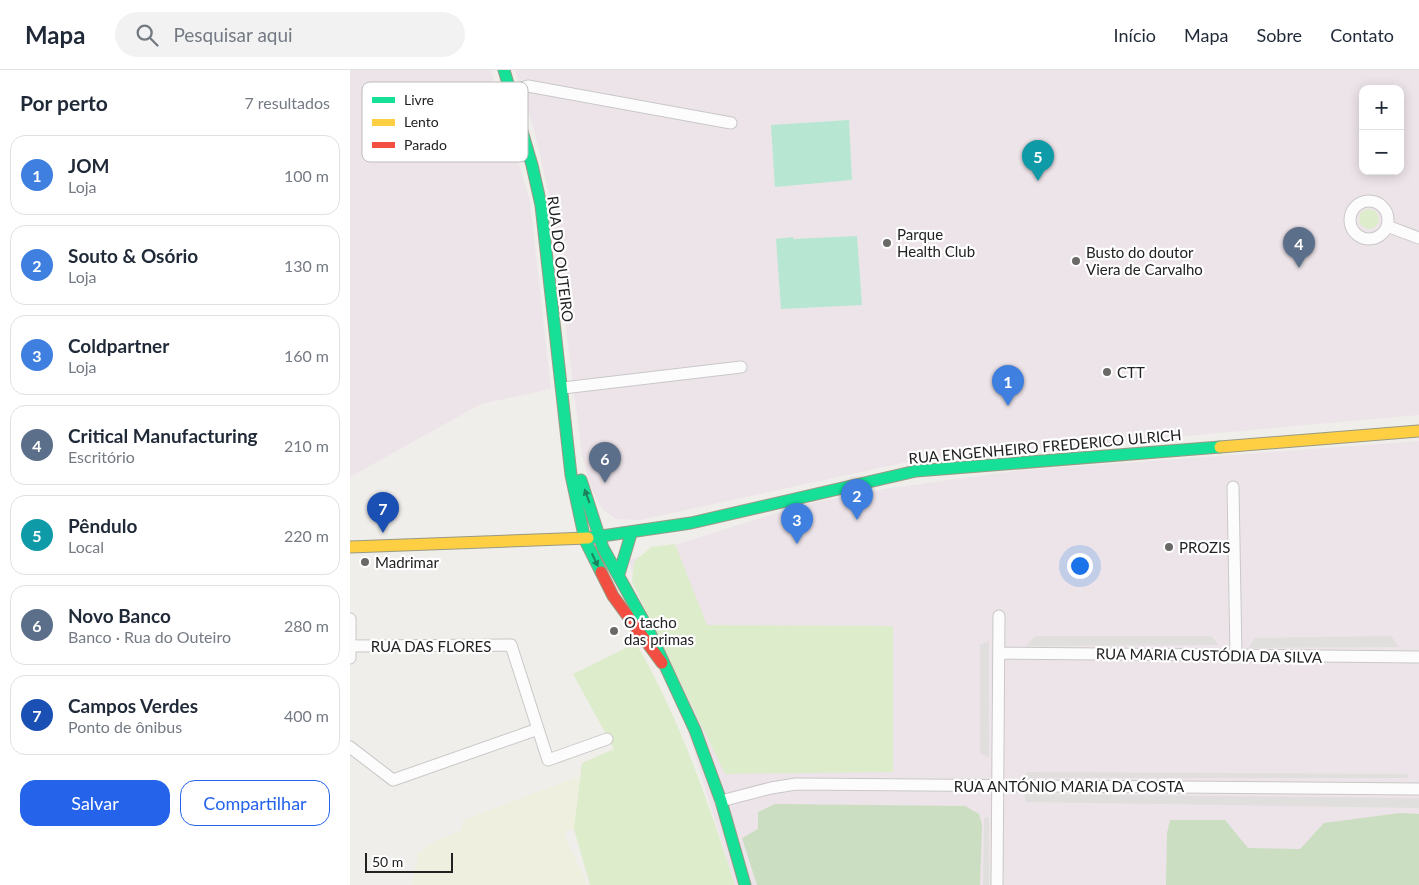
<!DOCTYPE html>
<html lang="pt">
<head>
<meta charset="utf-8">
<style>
	:root { --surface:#fff; --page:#f2f2f3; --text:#1f2937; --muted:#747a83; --line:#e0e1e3; --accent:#2563eb }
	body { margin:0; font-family:Lato,sans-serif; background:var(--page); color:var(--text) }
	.controls { position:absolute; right:15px; top:15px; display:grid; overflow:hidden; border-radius:10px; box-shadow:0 2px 12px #0003 }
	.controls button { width:45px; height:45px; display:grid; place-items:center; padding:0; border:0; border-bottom:1px solid var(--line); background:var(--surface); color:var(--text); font:25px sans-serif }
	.scale { position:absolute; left:15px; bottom:12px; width:88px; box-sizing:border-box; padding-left:5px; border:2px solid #222; border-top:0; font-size:14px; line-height:18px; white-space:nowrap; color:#222; -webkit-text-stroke:4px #fff; paint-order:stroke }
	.you { position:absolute; left:729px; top:495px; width:18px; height:18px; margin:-12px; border:4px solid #fff; border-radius:50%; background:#1a73e8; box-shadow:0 0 0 8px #1a73e833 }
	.badge { display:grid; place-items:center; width:32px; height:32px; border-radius:50%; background:var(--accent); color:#fff; font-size:16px; font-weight:700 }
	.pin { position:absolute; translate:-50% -41px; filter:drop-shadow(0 1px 2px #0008) }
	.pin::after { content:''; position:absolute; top:26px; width:18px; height:15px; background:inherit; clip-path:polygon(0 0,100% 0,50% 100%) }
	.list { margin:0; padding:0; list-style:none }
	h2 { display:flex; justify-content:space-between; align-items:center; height:65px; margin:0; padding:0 20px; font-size:21px }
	h2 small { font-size:16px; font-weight:400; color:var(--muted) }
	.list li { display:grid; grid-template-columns:32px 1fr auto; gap:15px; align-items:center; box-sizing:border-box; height:80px; margin:0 10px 10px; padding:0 10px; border:1px solid var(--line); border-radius:15px }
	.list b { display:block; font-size:19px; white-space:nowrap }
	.list p { margin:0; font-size:16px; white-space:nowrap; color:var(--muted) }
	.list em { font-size:16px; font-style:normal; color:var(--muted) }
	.actions { display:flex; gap:10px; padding:15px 20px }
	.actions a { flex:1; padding:11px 0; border:1px solid var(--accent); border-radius:15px; text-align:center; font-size:18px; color:var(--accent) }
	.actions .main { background:var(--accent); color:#fff }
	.icon { flex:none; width:28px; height:28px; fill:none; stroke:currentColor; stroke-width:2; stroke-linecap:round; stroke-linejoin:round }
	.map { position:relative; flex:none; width:1069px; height:815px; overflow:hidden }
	header { display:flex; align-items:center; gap:30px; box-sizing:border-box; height:70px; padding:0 25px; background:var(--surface); border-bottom:1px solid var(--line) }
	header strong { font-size:24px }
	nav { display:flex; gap:28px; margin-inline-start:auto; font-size:18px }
	.search { width:350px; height:45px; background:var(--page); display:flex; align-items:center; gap:12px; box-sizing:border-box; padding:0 18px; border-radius:28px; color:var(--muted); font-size:19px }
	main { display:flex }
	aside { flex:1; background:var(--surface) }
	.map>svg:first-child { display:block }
	.industrial { fill:#ede4e9; fill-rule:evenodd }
	.farmland { fill:#efefdf }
	.grass { fill:#ddeccb }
	.forest { fill:#cbdec1 }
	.pitch { fill:#b7e6d2 }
	.parking { fill:#e0dfde }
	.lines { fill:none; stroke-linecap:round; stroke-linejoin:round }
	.street-casing { stroke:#c9c8c7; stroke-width:13 }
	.fast-casing { stroke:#999a82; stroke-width:13 }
	.slow-casing { stroke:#999a82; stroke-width:13 }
	.jam-casing { stroke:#999a82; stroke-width:13 }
	.street { stroke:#fdfcfc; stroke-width:11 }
	.fast { stroke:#16e098; stroke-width:11 }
	.slow { stroke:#ffcf43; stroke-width:11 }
	.jam { stroke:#f24e42; stroke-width:11 }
	.oneway { fill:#1c815d }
	.poi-dot { fill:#6a6968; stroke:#fff; stroke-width:2 }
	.labels { text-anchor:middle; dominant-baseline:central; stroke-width:4.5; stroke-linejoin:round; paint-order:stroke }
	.poi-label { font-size:15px; fill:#222; stroke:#fff; text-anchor:start }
	.street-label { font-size:15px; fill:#222; stroke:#fff }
	.key { fill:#fff; stroke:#bdbdbd; stroke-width:1 }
	.key-label { font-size:14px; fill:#222 }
</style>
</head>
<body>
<header>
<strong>Mapa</strong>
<div class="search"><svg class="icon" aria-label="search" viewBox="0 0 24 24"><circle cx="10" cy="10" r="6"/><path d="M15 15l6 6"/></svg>Pesquisar aqui</div>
<nav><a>Início</a><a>Mapa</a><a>Sobre</a><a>Contato</a></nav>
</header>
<main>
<aside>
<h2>Por perto<small>7 resultados</small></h2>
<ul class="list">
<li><span class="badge" style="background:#3f7fe0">1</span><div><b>JOM</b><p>Loja</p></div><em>100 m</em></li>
<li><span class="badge" style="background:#3f7fe0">2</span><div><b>Souto &amp; Osório</b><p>Loja</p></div><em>130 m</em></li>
<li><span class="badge" style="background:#3f7fe0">3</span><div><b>Coldpartner</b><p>Loja</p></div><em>160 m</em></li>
<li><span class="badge" style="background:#5c6f8a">4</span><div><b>Critical Manufacturing</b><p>Escritório</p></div><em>210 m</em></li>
<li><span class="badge" style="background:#0f9aa8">5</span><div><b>Pêndulo</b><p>Local</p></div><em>220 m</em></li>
<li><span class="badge" style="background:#5c6f8a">6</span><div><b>Novo Banco</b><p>Banco · Rua do Outeiro</p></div><em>280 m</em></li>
<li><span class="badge" style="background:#1a4fb4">7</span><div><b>Campos Verdes</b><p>Ponto de ônibus</p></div><em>400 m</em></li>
</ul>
<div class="actions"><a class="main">Salvar</a><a>Compartilhar</a></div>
</aside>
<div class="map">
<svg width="1069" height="815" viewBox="0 0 1069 815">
	<rect width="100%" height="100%" fill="#f0eeeb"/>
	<path class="industrial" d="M 0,0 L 141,0 L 180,131 L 201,319 L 131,334 L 0,407 Z
		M 165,0 L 1069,0 L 1069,345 L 567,390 L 290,450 L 266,449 L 252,439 L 241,418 L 232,386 L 199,125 L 184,60 ZM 1013,19 L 1050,19 L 1050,101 L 1013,101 Z
		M 1069,371 L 1069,815 L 385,815 L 314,585 L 278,490 L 451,435 L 535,419 L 664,401 Z"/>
	<path class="farmland" d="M 230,706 L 224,759 L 216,760 L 215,767 L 238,815 L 62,815 L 68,784 L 81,773 L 112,760 L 113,750 Z"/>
	<path class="grass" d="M1009 149a10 10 0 1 1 20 0a10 10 0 1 1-20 0Z
		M 325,474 L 357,555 L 543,556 L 543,702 L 375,704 L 282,512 L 284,492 L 301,477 Z
		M 286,573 C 330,649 358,731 385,815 L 240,815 L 224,759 L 232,693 L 264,679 L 223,604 Z"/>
	<path class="forest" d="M 425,734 L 615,736 L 629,744 L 632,755 L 630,815 L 407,815 L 392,768 L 408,759 L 408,742 Z
		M 1050,743 L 1069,744 L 1069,815 L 816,815 L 817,763 L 820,750 L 875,750 L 898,778 L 950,779 L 974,753 Z"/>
	<path class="pitch" d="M 499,50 L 502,110 L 425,117 L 421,55 Z
		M 507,166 L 512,235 L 431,239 L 426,169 L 443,167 L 444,172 L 444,169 Z"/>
	<path class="parking" d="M 685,566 L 861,566 L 869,575 L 676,576 Z
		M 1041,566 L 1049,577 L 898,578 L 904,568 Z
		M 639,571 L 639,688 L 630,683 L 630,575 Z
		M 677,702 L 1058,704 L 1058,708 L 673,708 Z
		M 674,724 L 1069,728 L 1069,738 L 676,732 Z
		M 639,747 L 639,815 L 633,815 L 634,748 Z"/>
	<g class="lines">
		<defs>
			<path id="street" d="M 160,21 L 178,16 L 381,53
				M1000 150a19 19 0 1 1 38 0a19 19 0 1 1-38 0Z
				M 1037,156 L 1069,168
				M 213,318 L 391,297
				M 883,417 L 886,585
				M 0,549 L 0,588
				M 1,576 L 161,575 L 198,690 L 257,669
				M 650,583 L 1069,587
				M 0,677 L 43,710 L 188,659
				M 371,731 L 421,718 L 446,714 L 1069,719
				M 647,815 L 649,546"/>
			<path id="fast" d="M 154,0 L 182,95 L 191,135 L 221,405 L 235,470 L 251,502
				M 231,410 L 253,478 L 298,559 L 345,660 L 371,731 L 395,815
				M 238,468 L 341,453 L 566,401 L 870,377
				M 269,504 L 281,464"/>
			<path id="slow" d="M 870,377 L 1069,361
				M 0,477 L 238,468"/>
			<path id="jam" d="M 251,502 L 263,526 L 312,593"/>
		</defs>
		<use href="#street" class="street-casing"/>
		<use href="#fast" class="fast-casing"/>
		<use href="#slow" class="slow-casing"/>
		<use href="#jam" class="jam-casing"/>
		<use href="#street" class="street"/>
		<use href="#fast" class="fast"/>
		<use href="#slow" class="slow"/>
		<use href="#jam" class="jam"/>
	</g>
	<defs><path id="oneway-solid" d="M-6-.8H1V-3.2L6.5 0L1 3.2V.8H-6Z" transform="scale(1.25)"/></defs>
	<g class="oneway">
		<use href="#oneway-solid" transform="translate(237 426) rotate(-110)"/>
		<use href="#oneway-solid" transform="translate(245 490) rotate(65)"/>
	</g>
	<g class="poi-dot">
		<circle cx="537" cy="173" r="5"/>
		<circle cx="726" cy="191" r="5"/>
		<circle cx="757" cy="302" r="5"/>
		<circle cx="819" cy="477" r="5"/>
		<circle cx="15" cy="492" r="5"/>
		<circle cx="264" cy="561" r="5"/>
	</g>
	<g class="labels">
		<g class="poi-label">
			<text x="547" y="164">Parque<tspan x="547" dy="17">Health Club</tspan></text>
			<text x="736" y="182">Busto do doutor<tspan x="736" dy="17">Viera de Carvalho</tspan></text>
			<text x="767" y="302">CTT</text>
			<text x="829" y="477">PROZIS</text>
			<text x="25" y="492">Madrimar</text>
			<text x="274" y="552">O tacho<tspan x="274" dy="17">das primas</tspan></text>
		</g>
		<g class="street-label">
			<text transform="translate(211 189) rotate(83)">RUA DO OUTEIRO</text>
			<text transform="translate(695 376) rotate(-5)">RUA ENGENHEIRO FREDERICO ULRICH</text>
			<text x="81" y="576">RUA DAS FLORES</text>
			<text transform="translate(859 585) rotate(1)">RUA MARIA CUSTÓDIA DA SILVA</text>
			<text x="719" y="716">RUA ANTÓNIO MARIA DA COSTA</text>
		</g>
	</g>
	<rect x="12" y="12" width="166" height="80" rx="8" class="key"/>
	<rect x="22" y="27" width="23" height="6" fill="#16e098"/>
	<rect x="22" y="49" width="23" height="7" fill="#ffcf43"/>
	<rect x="22" y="72" width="23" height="6" fill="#f24e42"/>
	<g class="key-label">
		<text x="54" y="35">Livre</text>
		<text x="54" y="57">Lento</text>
		<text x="54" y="80">Parado</text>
	</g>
</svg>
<div class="controls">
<button>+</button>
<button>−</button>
</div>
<div class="scale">50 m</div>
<div class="you"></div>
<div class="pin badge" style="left:658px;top:336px;background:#3f7fe0">1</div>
<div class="pin badge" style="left:507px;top:450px;background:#3f7fe0">2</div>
<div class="pin badge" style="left:447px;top:474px;background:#3f7fe0">3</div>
<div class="pin badge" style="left:949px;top:198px;background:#5c6f8a">4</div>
<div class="pin badge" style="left:688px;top:111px;background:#0f9aa8">5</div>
<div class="pin badge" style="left:255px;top:413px;background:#5c6f8a">6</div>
<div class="pin badge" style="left:33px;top:463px;background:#1a4fb4">7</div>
</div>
</main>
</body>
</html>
